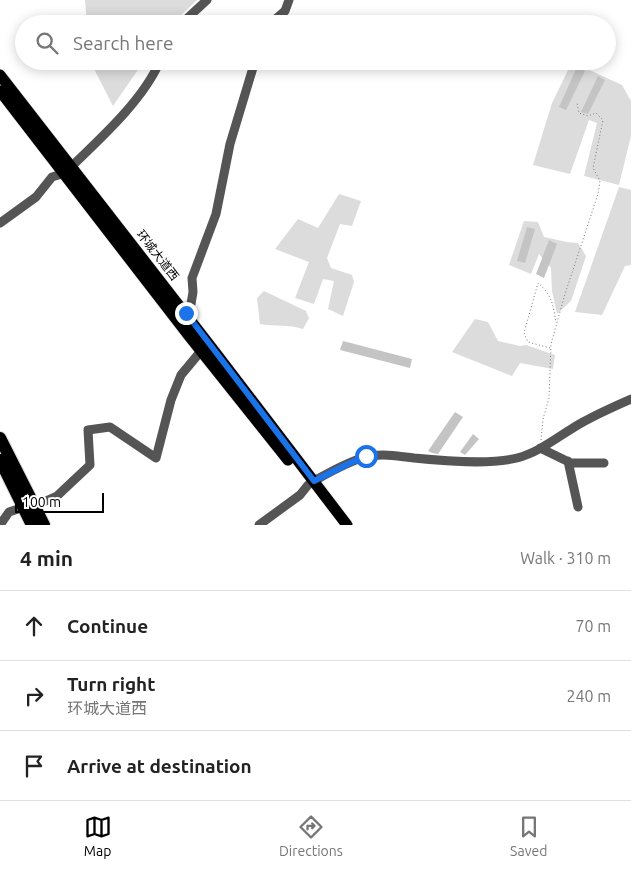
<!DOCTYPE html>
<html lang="en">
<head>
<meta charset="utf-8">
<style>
	:root { --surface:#fff; --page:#f2f2f2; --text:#222; --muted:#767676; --line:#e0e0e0; --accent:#000 }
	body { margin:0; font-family:Ubuntu,"Noto Sans SC",sans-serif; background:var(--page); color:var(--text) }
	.scale { position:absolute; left:15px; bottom:12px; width:89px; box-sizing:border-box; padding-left:5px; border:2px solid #000; border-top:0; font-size:14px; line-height:18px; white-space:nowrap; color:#000; -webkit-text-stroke:4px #fff; paint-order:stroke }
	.stop { position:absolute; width:15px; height:15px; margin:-11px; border:4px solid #1a73e8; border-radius:50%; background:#fff }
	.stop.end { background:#1a73e8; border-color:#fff; box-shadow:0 1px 5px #0008 }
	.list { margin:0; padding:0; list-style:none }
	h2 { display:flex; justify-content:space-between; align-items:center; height:65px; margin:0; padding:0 20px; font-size:21px }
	h2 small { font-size:16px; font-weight:400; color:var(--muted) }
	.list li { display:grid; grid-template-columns:32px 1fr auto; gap:15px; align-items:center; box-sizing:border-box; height:70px; padding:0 20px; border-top:1px solid var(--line) }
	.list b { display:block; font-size:19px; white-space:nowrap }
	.list p { margin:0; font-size:16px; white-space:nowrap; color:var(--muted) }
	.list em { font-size:16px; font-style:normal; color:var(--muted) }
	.icon { flex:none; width:28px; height:28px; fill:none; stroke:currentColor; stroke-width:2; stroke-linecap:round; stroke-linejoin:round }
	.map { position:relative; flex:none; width:631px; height:525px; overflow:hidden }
	.search { position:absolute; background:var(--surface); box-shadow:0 2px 12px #0003; left:15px; right:15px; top:15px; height:55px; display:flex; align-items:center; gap:12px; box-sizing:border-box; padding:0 18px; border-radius:28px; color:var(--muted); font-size:19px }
	.sheet { height:275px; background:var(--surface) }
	nav { display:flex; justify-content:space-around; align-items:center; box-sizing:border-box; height:70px; border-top:1px solid var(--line); background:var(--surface); font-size:14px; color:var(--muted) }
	nav a { display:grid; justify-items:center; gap:2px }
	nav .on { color:var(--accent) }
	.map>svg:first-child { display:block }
	.green { fill:#dcdcdc }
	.building { fill:#c4c4c4 }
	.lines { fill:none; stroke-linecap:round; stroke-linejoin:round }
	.major-casing { stroke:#dbdbdb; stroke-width:12 }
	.highway-casing { stroke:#dbdbdb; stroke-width:14 }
	.path { stroke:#777; stroke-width:1; stroke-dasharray:1 2.5; stroke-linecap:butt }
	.minor { stroke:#555; stroke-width:9 }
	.major { stroke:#000; stroke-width:11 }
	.highway { stroke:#000; stroke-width:12 }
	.route { stroke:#1a73e8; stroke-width:6 }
	.labels { text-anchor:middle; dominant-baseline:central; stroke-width:4.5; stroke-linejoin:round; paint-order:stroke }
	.street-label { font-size:12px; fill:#000; stroke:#fff }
</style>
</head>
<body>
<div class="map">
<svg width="631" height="525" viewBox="0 0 631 525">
	<rect width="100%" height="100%" fill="#fff"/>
	<path class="green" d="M 85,0 L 197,0 L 172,24 L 87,24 Z
		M 90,61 L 144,61 L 113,106 Z
		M 572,62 L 622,85 L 631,101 L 631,136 L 619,185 L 584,176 L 597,123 L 589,120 L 570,174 L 533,165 L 552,103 Z
		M 619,187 L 631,190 L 631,265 L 625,266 L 602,315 L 575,312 Z
		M 339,194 L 361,201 L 352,226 L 340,224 L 327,258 L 331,268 L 352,275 L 354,282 L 343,316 L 328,309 L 334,281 L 323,279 L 314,304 L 295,298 L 309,262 L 275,249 L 298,219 L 318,228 Z
		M 524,221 L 538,222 L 544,237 L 567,242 L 578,243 L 586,256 L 571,301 L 557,314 L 552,291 L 551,268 L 539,254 L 531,274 L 509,265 Z
		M 264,291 L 306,311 L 309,318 L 303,329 C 289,324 275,327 260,324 L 257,298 Z
		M 475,319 L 488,322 L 498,341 L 520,346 L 526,345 L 555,355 L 553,369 L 520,363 L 512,376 L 452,352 Z"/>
	<path class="building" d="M 577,67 L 585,71 L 566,110 L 559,107 Z
		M 598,76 L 605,80 L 588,114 L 581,112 Z
		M 527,227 L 535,229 L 525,263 L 517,261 Z
		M 549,240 L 557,244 L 544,278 L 536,274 Z
		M 343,341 L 412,359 L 410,368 L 340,350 Z
		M 455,412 L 463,417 L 438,454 L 432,453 L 428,451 Z
		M 473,434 L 479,439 L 465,455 L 460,452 Z"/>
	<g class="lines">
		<defs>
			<path id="major" d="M 0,75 L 215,352 L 347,525
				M 0,91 L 189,336 L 288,460"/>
			<path id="highway" d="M 0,438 L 44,525
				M 0,460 L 32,525"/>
		</defs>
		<use href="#major" class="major-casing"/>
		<use href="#highway" class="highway-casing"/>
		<path class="path" d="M 550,348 L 528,342 L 524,333 L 538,283 C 552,295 553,304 556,323
			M 541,440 L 543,419 L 549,398 L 551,344 L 565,294 L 598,194 L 600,181 L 593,168 L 603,120 L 596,113 L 588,116 L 579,113 L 577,103"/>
		<path class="minor" d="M 181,24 L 207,0
			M 270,24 L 285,11 L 289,0
			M 72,166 C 102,137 143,100 160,61
			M 0,223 L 36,197 L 52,177 L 65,173
			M 186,313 L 191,304 L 193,292 L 192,278 L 216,214 L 230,144 L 255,61
			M 540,448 L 571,463 L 604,463
			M 568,461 L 578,507
			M 314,481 C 330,472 347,462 365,457 C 381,453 399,456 414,458 C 444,461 489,465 517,458 C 541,452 561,434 583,422 C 599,413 615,406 631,399
			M 39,504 L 57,496 L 90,465 L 88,430 L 110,427 L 156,458 L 171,400 L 181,375 L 201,351
			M 0,525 L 9,512 L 18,509
			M 259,525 L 300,495 L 308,485"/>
		<use href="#major" class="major"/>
		<use href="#highway" class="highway"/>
	</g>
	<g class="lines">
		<path class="route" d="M 186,313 L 314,481 L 348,464 L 366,456"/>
	</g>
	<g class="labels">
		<g class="street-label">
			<text transform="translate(158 255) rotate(52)">环城大道西</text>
		</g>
	</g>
</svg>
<div class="scale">100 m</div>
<div class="stop" style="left:366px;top:456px"></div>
<div class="stop end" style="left:186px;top:313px"></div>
<div class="search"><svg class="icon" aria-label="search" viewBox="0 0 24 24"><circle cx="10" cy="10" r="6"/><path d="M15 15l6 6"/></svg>Search here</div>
</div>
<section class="sheet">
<h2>4 min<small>Walk · 310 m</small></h2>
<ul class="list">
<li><svg class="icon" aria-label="ahead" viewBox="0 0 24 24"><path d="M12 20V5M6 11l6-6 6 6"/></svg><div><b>Continue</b></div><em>70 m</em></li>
<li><svg class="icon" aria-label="right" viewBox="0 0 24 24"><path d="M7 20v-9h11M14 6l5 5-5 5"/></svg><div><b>Turn right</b><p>环城大道西</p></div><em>240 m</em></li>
<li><svg class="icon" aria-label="arrive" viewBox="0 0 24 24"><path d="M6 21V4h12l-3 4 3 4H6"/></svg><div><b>Arrive at destination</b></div></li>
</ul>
</section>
<nav>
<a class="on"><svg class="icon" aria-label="map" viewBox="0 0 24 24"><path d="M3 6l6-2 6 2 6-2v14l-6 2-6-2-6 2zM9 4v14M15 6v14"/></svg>Map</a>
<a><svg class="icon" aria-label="directions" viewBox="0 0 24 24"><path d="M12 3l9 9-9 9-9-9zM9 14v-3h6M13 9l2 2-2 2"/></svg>Directions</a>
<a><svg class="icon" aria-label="saved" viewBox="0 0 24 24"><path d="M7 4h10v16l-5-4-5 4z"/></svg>Saved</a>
</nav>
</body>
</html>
